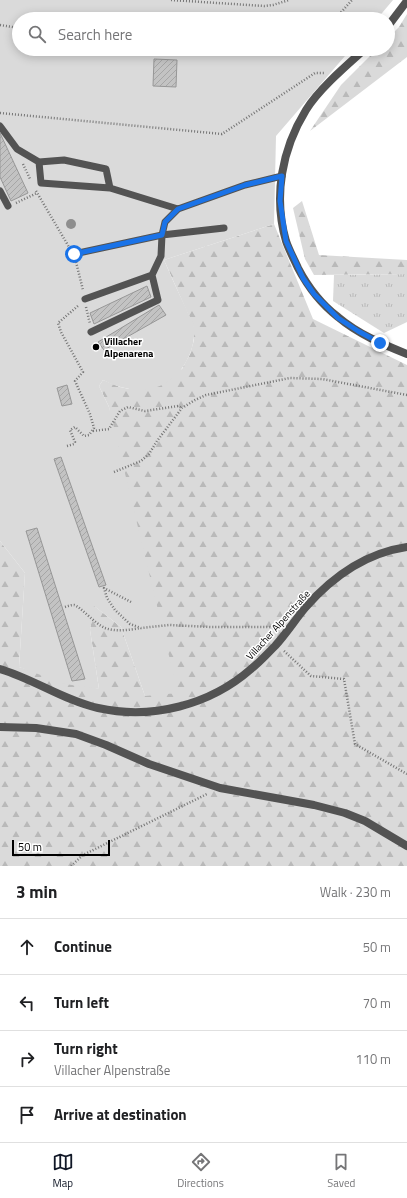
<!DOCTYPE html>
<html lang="en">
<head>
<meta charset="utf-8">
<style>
	:root { --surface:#fff; --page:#f6f6f6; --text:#202124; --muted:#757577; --line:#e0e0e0; --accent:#111827 }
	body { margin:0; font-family:"Titillium Web",sans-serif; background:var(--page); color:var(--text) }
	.scale { position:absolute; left:12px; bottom:10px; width:98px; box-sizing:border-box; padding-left:4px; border:2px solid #000; border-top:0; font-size:11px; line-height:14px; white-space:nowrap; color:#000; -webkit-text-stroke:3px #fff; paint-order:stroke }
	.stop { position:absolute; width:12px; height:12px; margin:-9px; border:3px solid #1a73e8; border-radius:50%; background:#fff }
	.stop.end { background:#1a73e8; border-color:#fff; box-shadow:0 1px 4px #0008 }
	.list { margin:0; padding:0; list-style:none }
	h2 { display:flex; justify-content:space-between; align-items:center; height:52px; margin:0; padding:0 16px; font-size:17px }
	h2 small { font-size:13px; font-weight:400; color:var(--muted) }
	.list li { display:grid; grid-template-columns:26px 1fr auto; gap:12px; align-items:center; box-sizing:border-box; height:56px; padding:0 16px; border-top:1px solid var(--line) }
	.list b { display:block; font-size:15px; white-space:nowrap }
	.list p { margin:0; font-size:13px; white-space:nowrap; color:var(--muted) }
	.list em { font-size:13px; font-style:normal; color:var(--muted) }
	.icon { flex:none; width:22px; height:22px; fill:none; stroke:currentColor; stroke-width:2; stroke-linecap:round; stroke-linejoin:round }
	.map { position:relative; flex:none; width:407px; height:866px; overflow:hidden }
	.search { position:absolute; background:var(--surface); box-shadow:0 2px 10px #0003; left:12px; right:12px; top:12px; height:44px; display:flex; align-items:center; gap:10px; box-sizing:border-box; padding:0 14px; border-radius:22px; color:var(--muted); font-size:15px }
	.sheet { height:276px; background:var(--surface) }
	nav { display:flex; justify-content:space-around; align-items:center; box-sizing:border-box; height:56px; border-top:1px solid var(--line); background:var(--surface); font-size:11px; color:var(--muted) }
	nav a { display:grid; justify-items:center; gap:2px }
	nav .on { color:var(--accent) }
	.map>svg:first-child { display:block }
	.grass { fill:url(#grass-tufts) }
	.forest { fill:url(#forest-firs) }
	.garden { fill:#dadada }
	.building { fill:url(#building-hatch); stroke:#979797 }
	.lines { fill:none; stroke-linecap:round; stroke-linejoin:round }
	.path { stroke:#757575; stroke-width:2.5; stroke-dasharray:1 2; stroke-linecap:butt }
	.lane { stroke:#535353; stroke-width:7 }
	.street { stroke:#535353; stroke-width:8 }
	.tree { fill:#8e8e8e }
	.route { stroke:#1a73e8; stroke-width:5 }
	.poi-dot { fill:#000; stroke:#fff; stroke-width:1.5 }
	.labels { text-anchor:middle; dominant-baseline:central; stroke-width:3; stroke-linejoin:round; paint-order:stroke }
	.poi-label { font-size:10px; font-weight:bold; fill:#000; stroke:#fff; text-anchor:start }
	.street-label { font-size:10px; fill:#000; stroke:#fff }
</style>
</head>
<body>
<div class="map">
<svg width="407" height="866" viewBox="0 0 407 866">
	<defs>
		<pattern id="grass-tufts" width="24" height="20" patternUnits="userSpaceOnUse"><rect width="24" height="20" fill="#dadada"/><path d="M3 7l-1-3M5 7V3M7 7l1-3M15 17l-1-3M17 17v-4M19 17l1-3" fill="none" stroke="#b9b9b9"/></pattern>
		<pattern id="forest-firs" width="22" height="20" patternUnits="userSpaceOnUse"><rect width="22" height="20" fill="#dadada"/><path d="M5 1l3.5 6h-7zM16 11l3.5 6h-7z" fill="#b9b9b9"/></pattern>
		<pattern id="building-hatch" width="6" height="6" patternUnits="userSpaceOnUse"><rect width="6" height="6" fill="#c3c3c3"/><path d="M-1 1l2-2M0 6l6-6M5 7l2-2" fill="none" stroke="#a6a6a6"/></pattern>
	</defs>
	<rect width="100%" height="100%" fill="#fff"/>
	<path class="grass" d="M 407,274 L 407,322 L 384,333 L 333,301 L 334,275 Z"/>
	<path class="forest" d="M 407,14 L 407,57 L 310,131 L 341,85 L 377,49 L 388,49 L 388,38 L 399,27 Z
		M 302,201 L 319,255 L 407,260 L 407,274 L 314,275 L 305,259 L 293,208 Z
		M 274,224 L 313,319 L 407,365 L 407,866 L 0,866 L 0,541 L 25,573 L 19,667 L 99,689 L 90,630 L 93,605 L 121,627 L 145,696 L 109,407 L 99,386 L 103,380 L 120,387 L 129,389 L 182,369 L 190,354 L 194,340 L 193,325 L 164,260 Z"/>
	<path class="garden" d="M 0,0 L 393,0 L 377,19 L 19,19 L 19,49 L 351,49 L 276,136 L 274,224 L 164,260 C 171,276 178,292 186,308 C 188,314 193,321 194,327 C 195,340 192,351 186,362 C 168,394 134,396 103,380 L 99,386 L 109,407 L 178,693 L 145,696 L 121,627 L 94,606 L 90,630 L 99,689 L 65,684 L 19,667 L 25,573 L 0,541 Z"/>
	<path class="building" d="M 154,59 L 177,60 L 176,87 L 153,86 Z
		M 0,133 L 28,193 L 11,201 L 0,177 Z
		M 147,286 L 151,297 L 94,324 L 90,313 Z
		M 159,305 L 166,315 L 104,350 L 98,342 Z
		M 67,385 L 72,404 L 62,406 L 57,388 Z
		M 61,457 L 106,585 L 99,587 L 54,459 Z
		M 37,528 L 85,679 L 72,681 L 26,531 Z"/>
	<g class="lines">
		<path class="path" d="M 171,0 L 264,6 L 273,5 L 289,0
			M 335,19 L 352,0
			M 0,25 L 19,28
			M 0,113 L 222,134 L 315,73 L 324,73
			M 23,164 L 30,179
			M 36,191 L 69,247
			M 16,203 L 37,193
			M 76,262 L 83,290
			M 86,307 L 90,324
			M 93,431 L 109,429 L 120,411 L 128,407 L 145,411 L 178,406 L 182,408
			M 67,446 L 74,444 L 75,442 L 70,430 L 75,427 L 84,436 L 89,435 L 94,428 L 90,414 L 75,381 L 83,372 L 61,332 L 58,323 L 79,305
			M 114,472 L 141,461 L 149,454 L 157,441 L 182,408 L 195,400 L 206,395 L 290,378 L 322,379 L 407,395
			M 131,602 L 104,588 L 107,598 L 115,610 L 130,624 L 141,628 L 169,625 L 211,627 L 277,627
			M 65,607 C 68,606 71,605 74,605 C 81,607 95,624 105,628 C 116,632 130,630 140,628
			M 284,651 L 311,676 L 344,679 L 355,744 L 407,774
			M 71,866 L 83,855 L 207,794"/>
		<path class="lane" d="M 0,126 L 17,149 L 39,162
			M 110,188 L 41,183 L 39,162 L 64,160 L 106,169 L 110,188 L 178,209 L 245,185 L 282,176
			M 0,191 L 8,206
			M 74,254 L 162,235 L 224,228
			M 85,299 L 152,275 L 161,256 L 162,235 L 165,222 L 178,209
			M 91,332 L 158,300 L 152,275"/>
		<path class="street" d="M 388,26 L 407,1
			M 365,49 C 346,66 319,89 306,110 C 282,149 273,196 286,241 C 289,250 294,259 298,268 C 308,287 321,304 338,317 C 358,334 382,344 407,354
			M 0,669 C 34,679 63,700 98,708 C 152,720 210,705 251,669 C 260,662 267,654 275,646 C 286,634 295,620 305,608 C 332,577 366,553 407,547
			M 0,727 L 36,728 L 76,734 L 106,745 L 149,764 L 220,788 L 314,805 L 345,813 L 365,821 L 407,846"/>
	</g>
	<circle class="tree" cx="71" cy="224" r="5"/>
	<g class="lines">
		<path class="route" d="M 74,254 L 162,235 L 165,222 L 178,209 L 245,185 L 282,176 L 280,201 L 286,241 L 303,278 L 314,294 L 338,318 L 358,331 L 380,343"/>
	</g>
	<circle class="poi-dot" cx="96" cy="347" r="4"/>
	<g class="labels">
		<g class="poi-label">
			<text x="104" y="341">Villacher<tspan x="104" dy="12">Alpenarena</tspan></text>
		</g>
		<g class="street-label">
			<text transform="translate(278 625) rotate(-48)">Villacher Alpenstraße</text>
		</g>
	</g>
</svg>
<div class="scale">50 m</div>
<div class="stop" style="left:74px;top:254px"></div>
<div class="stop end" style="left:380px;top:343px"></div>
<div class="search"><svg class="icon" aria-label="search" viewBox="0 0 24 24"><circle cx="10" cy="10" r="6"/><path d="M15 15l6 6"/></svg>Search here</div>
</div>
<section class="sheet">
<h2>3 min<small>Walk · 230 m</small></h2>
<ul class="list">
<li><svg class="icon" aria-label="ahead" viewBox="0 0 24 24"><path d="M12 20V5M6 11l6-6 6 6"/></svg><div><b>Continue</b></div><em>50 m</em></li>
<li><svg class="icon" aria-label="left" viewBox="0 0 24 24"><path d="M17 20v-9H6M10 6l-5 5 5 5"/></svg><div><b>Turn left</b></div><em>70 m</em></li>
<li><svg class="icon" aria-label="right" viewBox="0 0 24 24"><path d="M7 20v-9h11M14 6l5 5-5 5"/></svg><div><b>Turn right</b><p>Villacher Alpenstraße</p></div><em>110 m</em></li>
<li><svg class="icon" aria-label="arrive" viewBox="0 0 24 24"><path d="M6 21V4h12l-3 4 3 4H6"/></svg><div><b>Arrive at destination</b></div></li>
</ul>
</section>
<nav>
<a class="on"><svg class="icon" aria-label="map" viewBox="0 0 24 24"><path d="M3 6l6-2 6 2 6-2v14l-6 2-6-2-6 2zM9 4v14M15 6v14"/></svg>Map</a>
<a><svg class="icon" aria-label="directions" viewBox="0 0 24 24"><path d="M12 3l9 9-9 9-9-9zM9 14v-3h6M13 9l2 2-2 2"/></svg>Directions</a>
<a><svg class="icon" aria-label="saved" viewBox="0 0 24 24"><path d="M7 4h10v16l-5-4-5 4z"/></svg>Saved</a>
</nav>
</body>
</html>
